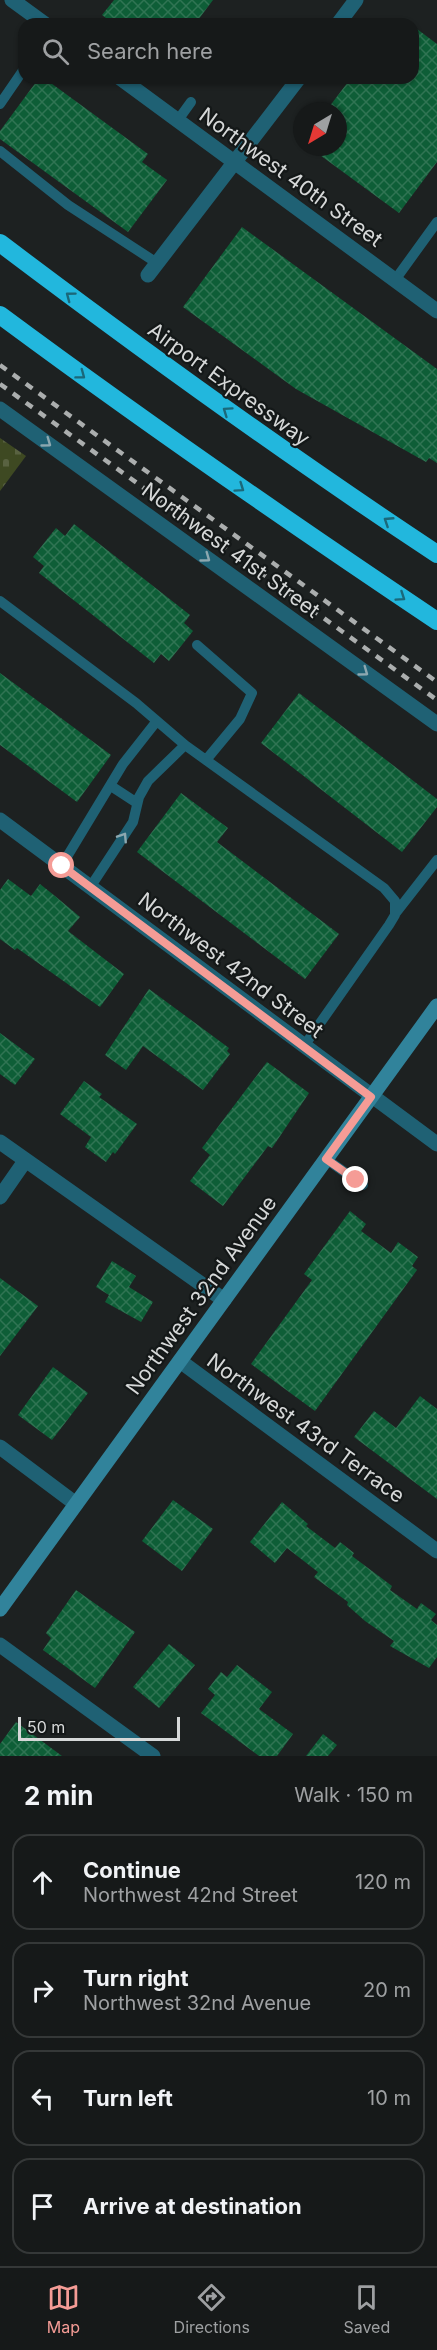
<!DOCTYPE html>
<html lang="en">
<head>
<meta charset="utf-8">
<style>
	:root { --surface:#161919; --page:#232626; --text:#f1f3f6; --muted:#9ea0a2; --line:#353838; --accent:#f59c96 }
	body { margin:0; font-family:Inter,sans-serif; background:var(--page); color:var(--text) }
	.compass { position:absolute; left:293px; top:102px; width:54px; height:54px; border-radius:50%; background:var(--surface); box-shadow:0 2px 4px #0004; rotate:218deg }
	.scale { position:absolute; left:18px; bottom:15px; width:162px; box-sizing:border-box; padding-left:6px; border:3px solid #d6d8d8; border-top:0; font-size:16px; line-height:21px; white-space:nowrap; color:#d6d8d8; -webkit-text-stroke:4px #141818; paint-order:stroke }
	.stop { position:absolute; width:18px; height:18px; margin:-14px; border:4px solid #f59c96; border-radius:50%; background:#fff }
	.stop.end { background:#f59c96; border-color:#fff; box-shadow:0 2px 6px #0008 }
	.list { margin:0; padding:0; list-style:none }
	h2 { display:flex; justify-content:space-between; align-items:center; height:78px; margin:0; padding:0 24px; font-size:26px }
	h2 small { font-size:20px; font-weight:400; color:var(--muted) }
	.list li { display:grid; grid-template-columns:39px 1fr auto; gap:18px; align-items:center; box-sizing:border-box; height:96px; margin:0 12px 12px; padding:0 12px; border:2px solid var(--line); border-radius:18px }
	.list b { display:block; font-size:22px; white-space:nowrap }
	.list p { margin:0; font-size:20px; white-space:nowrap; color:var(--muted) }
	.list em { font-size:20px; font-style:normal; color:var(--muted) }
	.icon { flex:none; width:33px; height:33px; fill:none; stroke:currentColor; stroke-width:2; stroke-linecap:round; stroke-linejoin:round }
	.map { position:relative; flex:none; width:437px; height:1756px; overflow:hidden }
	.search { position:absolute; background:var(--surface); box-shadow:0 2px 4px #0004; left:18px; right:18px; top:18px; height:66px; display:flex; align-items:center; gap:15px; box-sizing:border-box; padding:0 21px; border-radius:18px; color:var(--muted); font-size:22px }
	.sheet { height:510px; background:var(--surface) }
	nav { display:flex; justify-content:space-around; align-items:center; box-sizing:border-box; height:84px; border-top:2px solid var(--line); background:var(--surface); font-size:16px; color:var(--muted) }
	nav a { display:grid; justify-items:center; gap:3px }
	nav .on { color:var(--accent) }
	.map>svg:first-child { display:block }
	.cemetery { fill:url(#cemetery-stones) }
	.building { fill:url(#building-cross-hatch) }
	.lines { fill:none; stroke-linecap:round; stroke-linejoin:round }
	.service { stroke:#1f6174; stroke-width:10 }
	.minor { stroke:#1f6174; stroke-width:15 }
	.secondary { stroke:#31839b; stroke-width:15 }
	.motorway { stroke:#22b7dd; stroke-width:18 }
	.rail { stroke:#abaeae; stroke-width:4.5; stroke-dasharray:8 8; stroke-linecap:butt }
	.oneway { stroke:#1b687a }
	.oneway2 { stroke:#8da8b0 }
	.route { stroke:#f59c96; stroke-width:8 }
	.labels { text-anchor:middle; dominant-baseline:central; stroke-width:4.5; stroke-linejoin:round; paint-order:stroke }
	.street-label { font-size:21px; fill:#d6d8d8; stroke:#141818 }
</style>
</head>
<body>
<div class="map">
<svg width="437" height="1756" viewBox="0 0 437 1756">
	<defs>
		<pattern id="cemetery-stones" width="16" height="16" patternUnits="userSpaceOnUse" patternTransform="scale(1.5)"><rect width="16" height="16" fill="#3e4922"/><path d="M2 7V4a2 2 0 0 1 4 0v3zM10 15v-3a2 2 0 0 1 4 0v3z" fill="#596241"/></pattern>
		<pattern id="building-cross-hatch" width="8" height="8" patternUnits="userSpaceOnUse" patternTransform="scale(1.5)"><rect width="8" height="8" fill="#0e5e37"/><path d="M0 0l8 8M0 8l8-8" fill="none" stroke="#307453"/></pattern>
	</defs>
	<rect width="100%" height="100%" fill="#1d2121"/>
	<path class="cemetery" d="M 0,438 L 26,456 L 0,491 Z"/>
	<path class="building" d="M 114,0 L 213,0 L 195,24 L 114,24 L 102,15 Z
		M 413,26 L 437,44 L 437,162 L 399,213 L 309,147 L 338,147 L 338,111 L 326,111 L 351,78 L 413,78 Z
		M 39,78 L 44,78 L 148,154 L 142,162 L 167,180 L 128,232 L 0,139 L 0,131 Z
		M 242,227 L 437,369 L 437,463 L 429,458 L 426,462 L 296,389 L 183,307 Z
		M 74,524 L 190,615 L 184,623 L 193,631 L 169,661 L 161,654 L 154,663 L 39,573 L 44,566 L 33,557 L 56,528 L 65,536 Z
		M 0,673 L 111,755 L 77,802 L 0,745 Z
		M 299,693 L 437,799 L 437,807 L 402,852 L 261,743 Z
		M 181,793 L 228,828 L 217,842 L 339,934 L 305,979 L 137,852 Z
		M 8,879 L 31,896 L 40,884 L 55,896 L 80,917 L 68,931 L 124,974 L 100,1007 L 17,948 L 15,950 L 0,939 L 0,890 Z
		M 149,989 L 229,1048 L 227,1051 L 230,1054 L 203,1090 L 143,1046 L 126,1070 L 105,1055 Z
		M 0,1033 L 35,1059 L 15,1085 L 0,1074 Z
		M 267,1062 L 309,1093 L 272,1148 L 268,1146 L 223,1206 L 190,1181 L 210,1155 L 202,1148 Z
		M 84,1081 L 102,1094 L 99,1097 L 137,1124 L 115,1154 L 113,1152 L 106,1162 L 85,1147 L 91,1137 L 60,1114 Z
		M 350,1211 L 366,1224 L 361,1231 L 391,1253 L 398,1242 L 418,1257 L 412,1266 L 417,1270 L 315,1411 L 251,1364 L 312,1280 L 304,1274 Z
		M 112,1261 L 136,1276 L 129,1287 L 153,1302 L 141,1322 L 105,1302 L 109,1295 L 96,1287 Z
		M 0,1278 L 38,1306 L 0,1356 Z
		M 53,1367 L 88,1393 L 52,1440 L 18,1415 Z
		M 420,1396 L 437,1409 L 437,1499 L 354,1437 L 374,1411 L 396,1428 Z
		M 173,1500 L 213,1529 L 182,1571 L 142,1541 Z
		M 282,1502 L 308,1524 L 306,1526 L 335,1548 L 340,1542 L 354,1553 L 352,1556 L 392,1586 L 390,1590 L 417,1609 L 421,1603 L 436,1614 L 431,1620 L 437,1625 L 437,1657 L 429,1668 L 390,1646 L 394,1641 L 365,1621 L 347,1605 L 348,1602 L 314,1577 L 318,1572 L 287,1548 L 275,1563 L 250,1542 Z
		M 76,1590 L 135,1632 L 95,1688 L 43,1650 L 51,1638 L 46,1633 Z
		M 169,1644 L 195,1665 L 159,1708 L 133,1687 Z
		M 237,1665 L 272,1692 L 259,1709 L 293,1734 L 277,1756 L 259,1756 L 201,1713 L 215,1695 L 208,1689 L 221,1672 L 227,1677 Z
		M 16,1722 L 62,1756 L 0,1756 L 0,1744 Z
		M 323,1734 L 337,1745 L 328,1756 L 306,1756 Z"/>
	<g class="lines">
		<path class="service" d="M 0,104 L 24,69
			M 178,120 L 191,102
			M 0,151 L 68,205 L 157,263
			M 395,280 L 437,222
			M 0,601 L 136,703 L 185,745 L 384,888 L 395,901 L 395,915 L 389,925 L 304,1046
			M 197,645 L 252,693 L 240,719 L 206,760
			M 111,786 L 137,803
			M 62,865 L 123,764 L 156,722
			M 91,886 L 133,822 L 139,797 L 148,781 L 185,745
			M 395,914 L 437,860
			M 326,1159 L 363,1185"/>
		<path class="minor" d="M 12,0 L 45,24
			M 338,24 L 356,0
			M 120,78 L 437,311
			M 148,275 L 299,78
			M 0,409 L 437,724
			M 0,820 L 437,1144
			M 0,1142 L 224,1300
			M 0,1197 L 25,1161
			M 180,1361 L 437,1551
			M 0,1447 L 76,1504
			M 0,1645 L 153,1756"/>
		<path class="secondary" d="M 0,1609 L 437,1006"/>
		<path class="motorway" d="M 0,243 C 143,351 287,455 437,554
			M 0,315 C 143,421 289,522 437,621"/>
		<path class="rail" d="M 0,365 L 437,682
			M 0,384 L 437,700"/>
	</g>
	<defs><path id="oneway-chevron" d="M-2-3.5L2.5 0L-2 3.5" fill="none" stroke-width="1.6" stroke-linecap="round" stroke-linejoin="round" transform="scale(1.5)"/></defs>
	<g class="oneway">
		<use href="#oneway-chevron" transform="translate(70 296) rotate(-143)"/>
		<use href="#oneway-chevron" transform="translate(81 375) rotate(37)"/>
		<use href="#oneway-chevron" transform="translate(227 411) rotate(-145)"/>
		<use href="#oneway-chevron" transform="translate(240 488) rotate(35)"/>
		<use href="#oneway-chevron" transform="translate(388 521) rotate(-147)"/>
		<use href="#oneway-chevron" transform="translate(401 597) rotate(34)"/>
	</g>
	<g class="oneway2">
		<use href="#oneway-chevron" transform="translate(47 443) rotate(36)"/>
		<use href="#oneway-chevron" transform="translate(206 558) rotate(36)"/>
		<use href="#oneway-chevron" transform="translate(364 672) rotate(36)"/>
		<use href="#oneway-chevron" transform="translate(123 837) rotate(-57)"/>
	</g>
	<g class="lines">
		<path class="route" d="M 62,866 L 371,1097 L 326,1159 L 356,1180"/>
	</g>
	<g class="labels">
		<g class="street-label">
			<text transform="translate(291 177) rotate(36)">Northwest 40th Street</text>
			<text transform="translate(229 384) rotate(36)">Airport Expressway</text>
			<text transform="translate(231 550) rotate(36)">Northwest 41st Street</text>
			<text transform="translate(231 965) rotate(37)">Northwest 42nd Street</text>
			<text transform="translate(201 1295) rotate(-54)">Northwest 32nd Avenue</text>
			<text transform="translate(306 1428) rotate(36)">Northwest 43rd Terrace</text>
		</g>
	</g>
</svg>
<svg class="compass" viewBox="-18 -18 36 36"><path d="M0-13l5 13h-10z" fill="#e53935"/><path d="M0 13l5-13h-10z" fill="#9ea0a2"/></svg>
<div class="scale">50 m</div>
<div class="stop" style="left:62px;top:866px"></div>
<div class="stop end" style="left:356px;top:1180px"></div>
<div class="search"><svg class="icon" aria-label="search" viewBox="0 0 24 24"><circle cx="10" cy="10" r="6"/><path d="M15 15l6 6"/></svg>Search here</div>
</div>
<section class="sheet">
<h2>2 min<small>Walk · 150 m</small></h2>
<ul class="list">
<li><svg class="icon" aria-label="ahead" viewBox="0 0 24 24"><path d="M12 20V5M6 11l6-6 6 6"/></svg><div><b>Continue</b><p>Northwest 42nd Street</p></div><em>120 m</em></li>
<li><svg class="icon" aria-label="right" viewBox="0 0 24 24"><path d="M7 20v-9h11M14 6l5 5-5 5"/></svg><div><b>Turn right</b><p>Northwest 32nd Avenue</p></div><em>20 m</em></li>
<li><svg class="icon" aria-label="left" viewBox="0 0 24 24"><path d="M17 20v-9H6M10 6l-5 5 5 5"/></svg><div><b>Turn left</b></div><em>10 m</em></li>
<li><svg class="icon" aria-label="arrive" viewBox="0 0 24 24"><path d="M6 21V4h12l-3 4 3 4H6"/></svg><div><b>Arrive at destination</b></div></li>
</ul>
</section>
<nav>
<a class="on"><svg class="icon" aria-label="map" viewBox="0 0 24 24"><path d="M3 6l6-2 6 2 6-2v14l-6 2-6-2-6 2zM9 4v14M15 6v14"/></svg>Map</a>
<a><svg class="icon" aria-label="directions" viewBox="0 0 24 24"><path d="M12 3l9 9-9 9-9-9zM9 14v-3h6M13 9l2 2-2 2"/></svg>Directions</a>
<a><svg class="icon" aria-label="saved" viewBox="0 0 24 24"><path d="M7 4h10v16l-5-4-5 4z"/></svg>Saved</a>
</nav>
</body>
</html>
